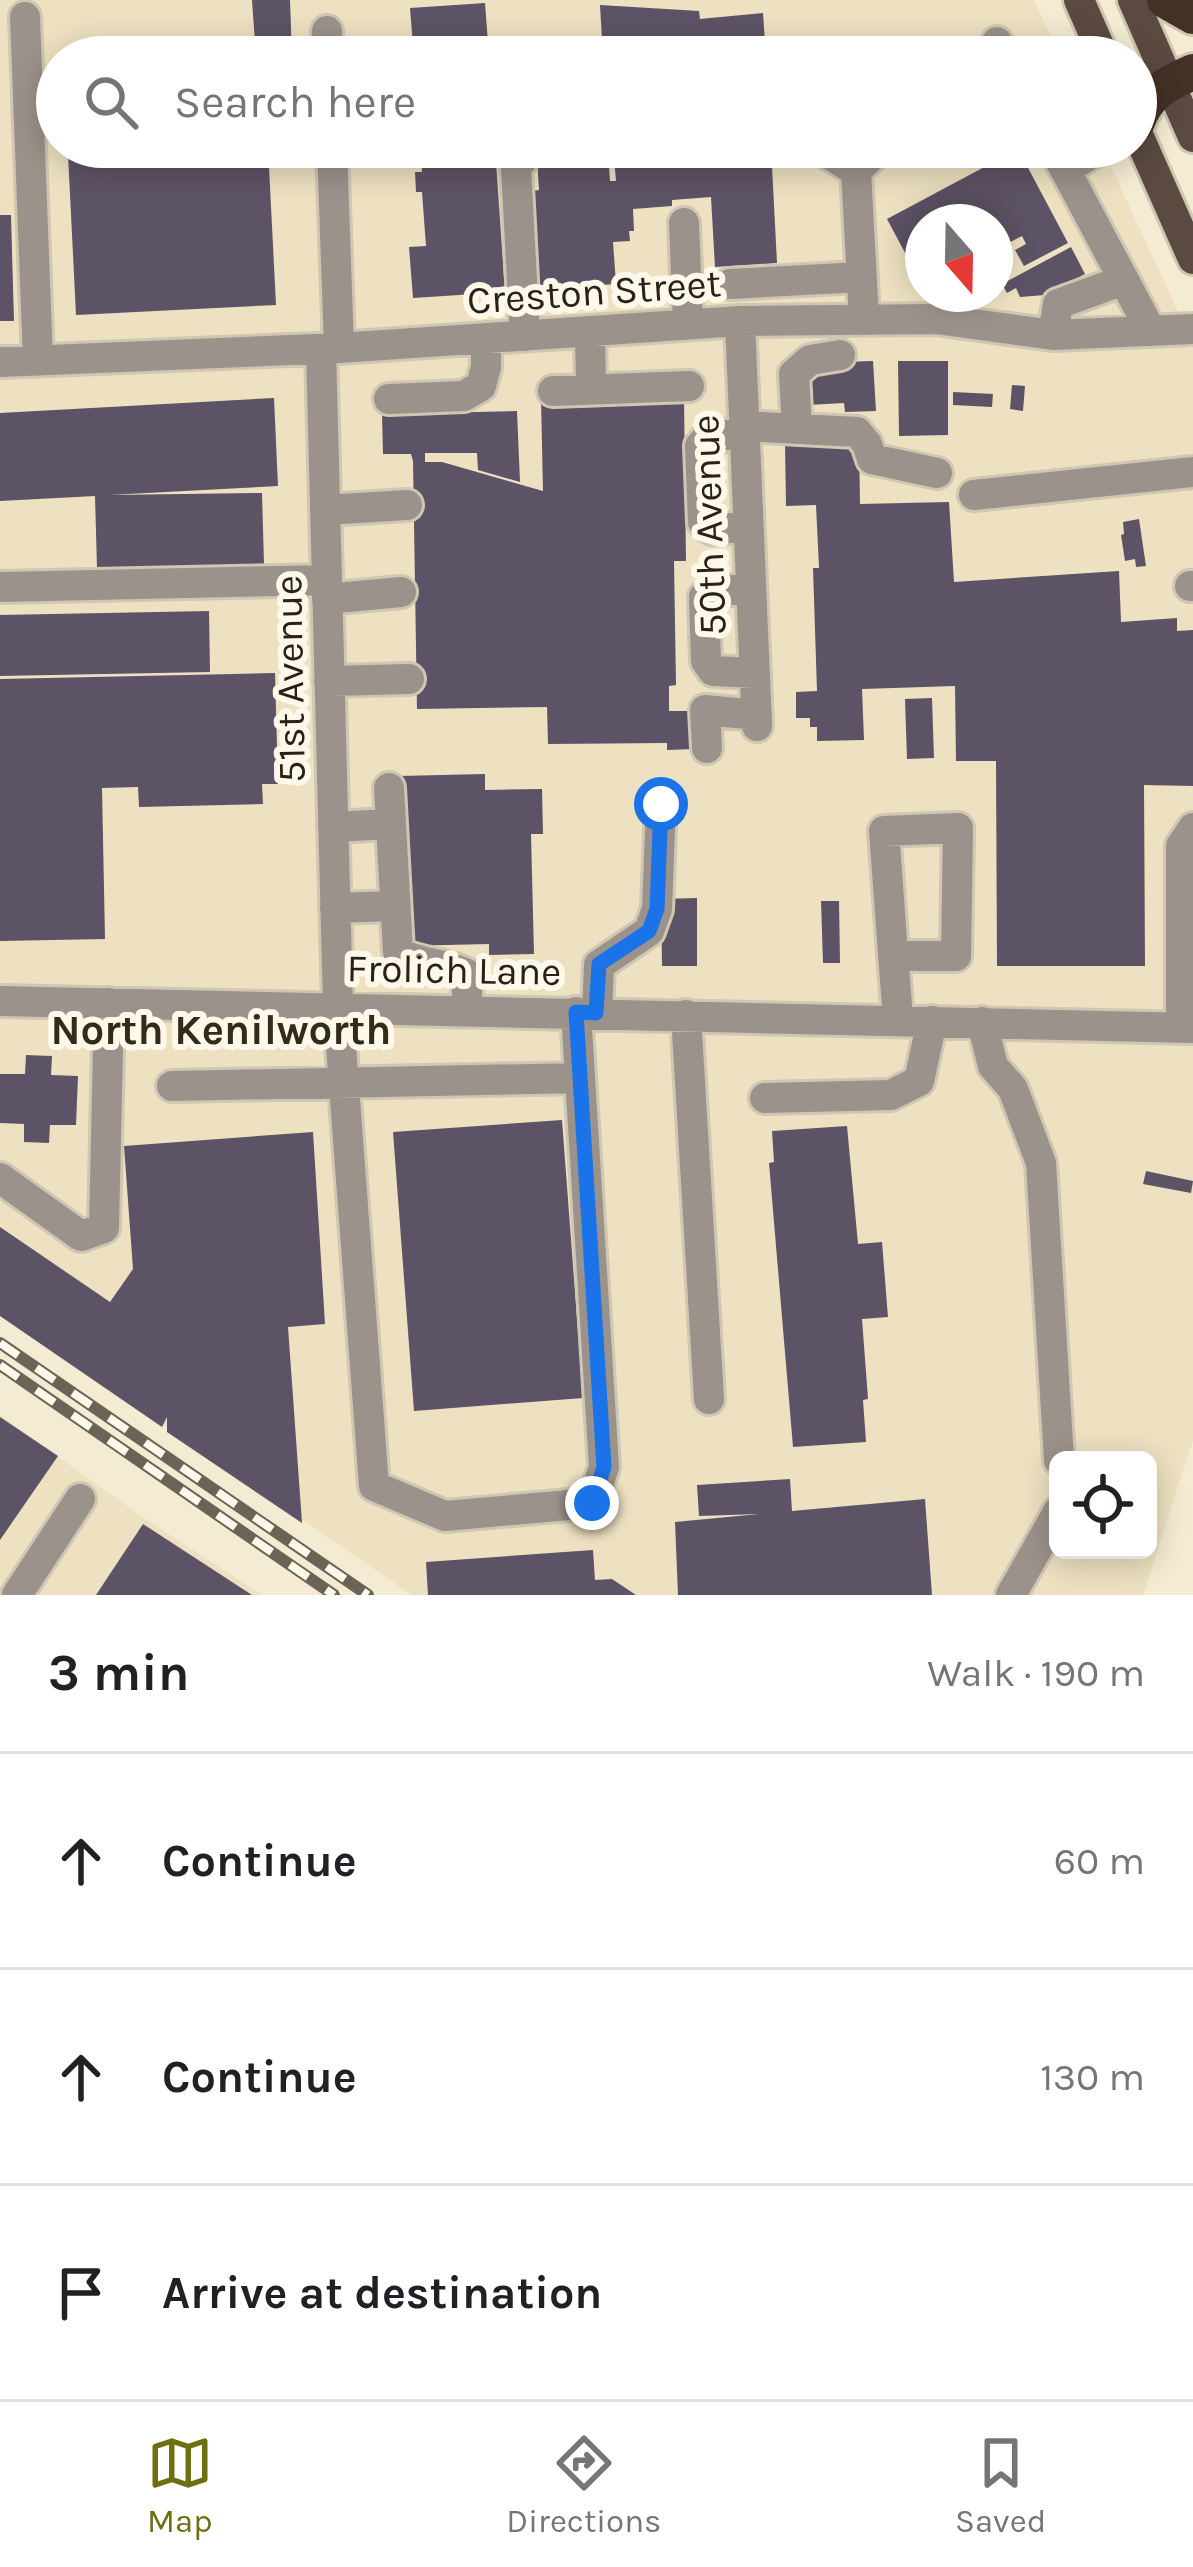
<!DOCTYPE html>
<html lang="en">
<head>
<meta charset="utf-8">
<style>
	:root { --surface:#fff; --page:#f6f6f6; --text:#202124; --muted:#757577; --line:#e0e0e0; --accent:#6f6f11 }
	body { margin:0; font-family:Karla,sans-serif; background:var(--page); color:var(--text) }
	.controls { position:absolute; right:36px; bottom:36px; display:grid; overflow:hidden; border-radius:18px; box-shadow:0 6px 30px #0003 }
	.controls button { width:108px; height:108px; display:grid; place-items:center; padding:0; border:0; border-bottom:3px solid var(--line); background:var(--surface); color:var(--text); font:60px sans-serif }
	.compass { position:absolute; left:905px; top:204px; width:108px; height:108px; border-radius:50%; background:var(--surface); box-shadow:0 6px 30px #0003; rotate:160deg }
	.stop { position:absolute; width:36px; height:36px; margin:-27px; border:9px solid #1a73e8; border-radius:50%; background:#fff }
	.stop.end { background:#1a73e8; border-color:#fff; box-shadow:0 3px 12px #0008 }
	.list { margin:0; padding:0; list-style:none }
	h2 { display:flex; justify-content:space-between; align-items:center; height:156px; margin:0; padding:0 48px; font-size:51px }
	h2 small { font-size:39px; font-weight:400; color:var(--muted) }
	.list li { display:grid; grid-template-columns:78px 1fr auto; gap:36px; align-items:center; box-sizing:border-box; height:216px; padding:0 48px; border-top:3px solid var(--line) }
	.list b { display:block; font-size:45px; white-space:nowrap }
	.list em { font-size:39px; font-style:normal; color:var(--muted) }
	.icon { flex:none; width:66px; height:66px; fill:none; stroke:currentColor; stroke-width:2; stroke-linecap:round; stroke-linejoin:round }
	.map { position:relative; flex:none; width:1193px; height:1595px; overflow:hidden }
	.search { position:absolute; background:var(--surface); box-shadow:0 6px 30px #0003; left:36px; right:36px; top:36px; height:132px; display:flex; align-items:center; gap:30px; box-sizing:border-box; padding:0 42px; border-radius:66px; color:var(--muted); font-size:45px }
	.sheet { height:804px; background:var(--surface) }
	nav { display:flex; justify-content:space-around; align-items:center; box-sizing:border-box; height:168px; border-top:3px solid var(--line); background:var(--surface); font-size:33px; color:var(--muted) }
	nav a { display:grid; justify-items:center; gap:6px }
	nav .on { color:var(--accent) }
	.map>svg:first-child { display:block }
	.built { fill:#ede1c1; fill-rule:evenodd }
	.building { fill:#5d5366 }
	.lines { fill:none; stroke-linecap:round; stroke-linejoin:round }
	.minor-casing { stroke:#cfc7b2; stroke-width:36 }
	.major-casing { stroke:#cfc7b2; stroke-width:36 }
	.highway-casing { stroke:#cfc7b2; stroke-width:42 }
	.minor { stroke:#9c928c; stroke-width:30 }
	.major { stroke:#5b4a40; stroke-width:30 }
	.highway { stroke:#443126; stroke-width:36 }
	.rail-casing { stroke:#6a6456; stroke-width:12 }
	.rail { stroke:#fef8ea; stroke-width:8; stroke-dasharray:22; stroke-linecap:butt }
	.route { stroke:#1a73e8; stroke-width:15 }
	.labels { text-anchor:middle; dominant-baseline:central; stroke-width:12; stroke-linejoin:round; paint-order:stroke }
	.street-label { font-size:39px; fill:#262219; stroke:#fef8ea }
	.neighbourhood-label { font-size:42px; font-weight:bold; fill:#332b18; stroke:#fef8ea }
</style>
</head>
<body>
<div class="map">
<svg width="1193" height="1595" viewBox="0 0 1193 1595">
	<rect width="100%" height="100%" fill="#f4ebd3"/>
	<path class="built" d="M 0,0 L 1034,0 L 1060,57 L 57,57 L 57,147 L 1102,147 L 1193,344 L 1193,1440 L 1143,1595 L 412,1595 L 0,1312 ZM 923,222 L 995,222 L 995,294 L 923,294 ZM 1058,1460 L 1148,1460 L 1148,1550 L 1058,1550 Z
		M 0,1415 L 144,1518 L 262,1595 L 0,1595 Z"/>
	<path class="building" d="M 252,0 L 290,0 L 292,57 L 256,57 Z
		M 485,3 L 489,57 L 414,57 L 410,8 Z
		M 600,5 L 699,11 L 700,19 L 763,13 L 766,57 L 603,57 Z
		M 220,147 L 268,147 L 276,305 L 76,315 L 68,154 Z
		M 420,147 L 495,147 L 505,292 L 413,298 L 409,247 L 426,246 L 422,192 L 416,192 L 415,172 L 422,172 Z
		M 613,147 L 771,147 L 777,263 L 715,267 L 711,197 L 672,200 L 672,206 L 633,209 L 634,231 L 629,231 L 630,241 L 613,242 L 616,284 L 539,289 L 532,191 L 539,190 L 537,158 L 608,152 L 610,181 L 616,181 Z
		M 1018,149 L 1068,243 L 1024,266 L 1015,250 L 1026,244 L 1022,236 L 995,250 L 995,222 L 923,222 L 923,257 L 911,264 L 887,219 Z
		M 0,215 L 11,215 L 14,321 L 0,321 Z
		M 1071,247 L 1085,274 L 1045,295 L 1020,297 L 1016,288 L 1007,293 L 1002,284 Z
		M 873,361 L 876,411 L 845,412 L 844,403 L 808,405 L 806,374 L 843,372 L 843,362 Z
		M 898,361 L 948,361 L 948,435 L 899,436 Z
		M 1012,385 L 1025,386 L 1023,411 L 1010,409 Z
		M 953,392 L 993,394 L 992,407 L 953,405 Z
		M 684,397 L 686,561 L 674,561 L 676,685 L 669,686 L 669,711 L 695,711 L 695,749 L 667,750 L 667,743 L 548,744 L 547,707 L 417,709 L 413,461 L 411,454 L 383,454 L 382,414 L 517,411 L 520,482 L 478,470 L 477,453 L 425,453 L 425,462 L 442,462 L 543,491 L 541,399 Z
		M 274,398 L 278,486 L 109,495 L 262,493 L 264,564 L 97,568 L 95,496 L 0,501 L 0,413 Z
		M 859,443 L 860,504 L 949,502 L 954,582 L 1119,571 L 1121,622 L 1177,618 L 1177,631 L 1193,630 L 1193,786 L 1144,785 L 1145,966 L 997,966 L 996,761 L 956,761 L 955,686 L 862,689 L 864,740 L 817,741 L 817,727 L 810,727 L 810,718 L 796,718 L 796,692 L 817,691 L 813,568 L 819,568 L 816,505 L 786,506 L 785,445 Z
		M 1139,519 L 1146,566 L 1136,567 L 1135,559 L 1125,561 L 1121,535 L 1124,534 L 1123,522 Z
		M 209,611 L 210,672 L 0,676 L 0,615 Z
		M 275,673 L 278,784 L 262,784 L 263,804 L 139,807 L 138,787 L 102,788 L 105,939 L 0,941 L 0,679 Z
		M 932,698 L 934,758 L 907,759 L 905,699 Z
		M 485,774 L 485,790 L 542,789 L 543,834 L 531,834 L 534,954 L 489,955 L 489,944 L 403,946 L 399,776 Z
		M 697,898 L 697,966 L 662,966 L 661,899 Z
		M 821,901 L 839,901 L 840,963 L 823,963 Z
		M 26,1055 L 52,1056 L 51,1075 L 78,1076 L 76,1125 L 50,1125 L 49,1143 L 24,1142 L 24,1124 L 0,1123 L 0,1074 L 25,1074 Z
		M 562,1120 L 583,1398 L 414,1411 L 393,1132 Z
		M 847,1126 L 858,1244 L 882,1242 L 888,1317 L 862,1319 L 868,1399 L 863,1400 L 866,1442 L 793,1447 L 769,1163 L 774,1162 L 772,1131 Z
		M 313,1132 L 325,1324 L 288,1327 L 302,1523 L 167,1432 L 167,1417 L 162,1427 L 0,1316 L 0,1227 L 110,1302 L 133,1269 L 124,1146 Z
		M 1146,1171 L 1193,1181 L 1191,1193 L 1143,1184 Z
		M 0,1417 L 58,1456 L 0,1540 Z
		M 790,1479 L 792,1511 L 925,1499 L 932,1595 L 678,1595 L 675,1522 L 759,1514 L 699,1516 L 697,1485 Z
		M 143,1524 L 252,1595 L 96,1595 Z
		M 593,1550 L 595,1580 L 612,1579 L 636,1595 L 428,1595 L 426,1562 Z"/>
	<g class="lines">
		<defs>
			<path id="minor" d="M 25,17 L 38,361
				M 327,31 L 328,57
				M 997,42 L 1005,57
				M 332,147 L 339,348
				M 818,147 L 856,171
				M 1053,147 L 1151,331
				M 1065,170 L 1102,147
				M 684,223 L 688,324
				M 730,284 L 861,277
				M 864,318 L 856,171 L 881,147
				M 740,321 L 757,726
				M 590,331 L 591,389
				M 1053,335 L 1058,304 L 1124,280
				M 525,336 L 516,168 L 532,147
				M 321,349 L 338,1006 L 374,1486 L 445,1516 L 592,1503 L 604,1467 L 576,1012
				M 0,362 L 339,348 L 740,321 L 936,319 L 1053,335 L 1193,329
				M 553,391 L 689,386
				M 389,399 L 464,396 L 481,386 L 486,367 L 486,338
				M 745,426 L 857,432 L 867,444 L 872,459 L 937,473
				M 797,429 L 794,374 L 810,360 L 840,355
				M 745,434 L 709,436 L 700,446 L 703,522 L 712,529 L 748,527
				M 974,495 L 1193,472
				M 325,510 L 407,505
				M 1190,586 L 1193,586
				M 0,587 L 327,580
				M 751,589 L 713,591 L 704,597 L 706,661 L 713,671 L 755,673
				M 327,599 L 401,592
				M 329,681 L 409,679
				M 707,748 L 705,710 L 757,715
				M 389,788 L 398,952 C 419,965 444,962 467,974 L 467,1009
				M 333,827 L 390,824
				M 335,908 L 394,906
				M 893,956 L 956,956 L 958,828 L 884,831 L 898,1020
				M 0,1001 L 1193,1028
				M 597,1013 L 599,965 L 649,931 L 657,909 L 661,804
				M 686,1015 L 709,1399
				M 982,1022 L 993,1066 L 1013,1089 L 1041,1163 L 1059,1460
				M 1181,1028 L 1181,846 L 1193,828
				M 172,1086 L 580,1078
				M 765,1098 L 891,1095 L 919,1081 L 932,1021
				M 0,1178 L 81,1236 L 104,1228 L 109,1003
				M 17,1595 L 80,1499
				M 1011,1595 L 1058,1512"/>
			<path id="major" d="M 1079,0 L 1104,57
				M 1133,0 L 1193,137
				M 1136,130 L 1193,259"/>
			<path id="highway" d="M 1165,0 L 1193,16
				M 1136,124 C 1147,94 1165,84 1193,72"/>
		</defs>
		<use href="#minor" class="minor-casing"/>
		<use href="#major" class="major-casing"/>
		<use href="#highway" class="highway-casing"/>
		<use href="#minor" class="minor"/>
		<use href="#major" class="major"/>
		<use href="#highway" class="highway"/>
		<defs>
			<path id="rail" d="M 0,1343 L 368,1595
				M 0,1365 L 334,1595"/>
		</defs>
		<use href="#rail" class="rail-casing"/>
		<use href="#rail" class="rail"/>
	</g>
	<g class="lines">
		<path class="route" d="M 592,1503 L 604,1467 L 576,1012 L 596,1013 L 599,964 L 649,931 L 657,909 L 661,804"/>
	</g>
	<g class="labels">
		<g class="street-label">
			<text transform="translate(594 292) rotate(-4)">Creston Street</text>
			<text transform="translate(709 525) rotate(-92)">50th Avenue</text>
			<text transform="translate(290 679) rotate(-91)">51st Avenue</text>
			<text transform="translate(454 970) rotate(1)">Frolich Lane</text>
		</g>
		<g class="neighbourhood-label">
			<text x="221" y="1030">North Kenilworth</text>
		</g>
	</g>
</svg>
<div class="controls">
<button><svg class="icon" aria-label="locate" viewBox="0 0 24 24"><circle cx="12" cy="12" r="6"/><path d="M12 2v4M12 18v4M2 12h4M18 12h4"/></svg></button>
</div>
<svg class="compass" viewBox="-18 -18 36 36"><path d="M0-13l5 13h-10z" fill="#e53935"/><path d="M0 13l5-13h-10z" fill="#757577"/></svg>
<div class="stop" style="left:661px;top:804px"></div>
<div class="stop end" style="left:592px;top:1503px"></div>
<div class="search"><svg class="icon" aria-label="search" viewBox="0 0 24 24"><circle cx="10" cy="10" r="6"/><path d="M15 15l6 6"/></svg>Search here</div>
</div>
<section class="sheet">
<h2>3 min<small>Walk · 190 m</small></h2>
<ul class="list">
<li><svg class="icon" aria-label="ahead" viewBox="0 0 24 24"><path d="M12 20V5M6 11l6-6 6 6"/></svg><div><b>Continue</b></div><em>60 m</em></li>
<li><svg class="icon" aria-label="ahead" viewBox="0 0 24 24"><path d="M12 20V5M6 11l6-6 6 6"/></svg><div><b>Continue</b></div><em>130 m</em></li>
<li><svg class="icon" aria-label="arrive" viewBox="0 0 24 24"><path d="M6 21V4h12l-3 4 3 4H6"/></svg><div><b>Arrive at destination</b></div></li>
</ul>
</section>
<nav>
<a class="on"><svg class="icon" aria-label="map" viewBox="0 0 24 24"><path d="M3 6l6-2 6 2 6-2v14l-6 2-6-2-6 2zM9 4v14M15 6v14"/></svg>Map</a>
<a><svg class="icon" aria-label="directions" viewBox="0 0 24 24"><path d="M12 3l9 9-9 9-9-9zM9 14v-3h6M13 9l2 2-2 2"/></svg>Directions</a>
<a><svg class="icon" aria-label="saved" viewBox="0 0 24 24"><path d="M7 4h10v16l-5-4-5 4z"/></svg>Saved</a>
</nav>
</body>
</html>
